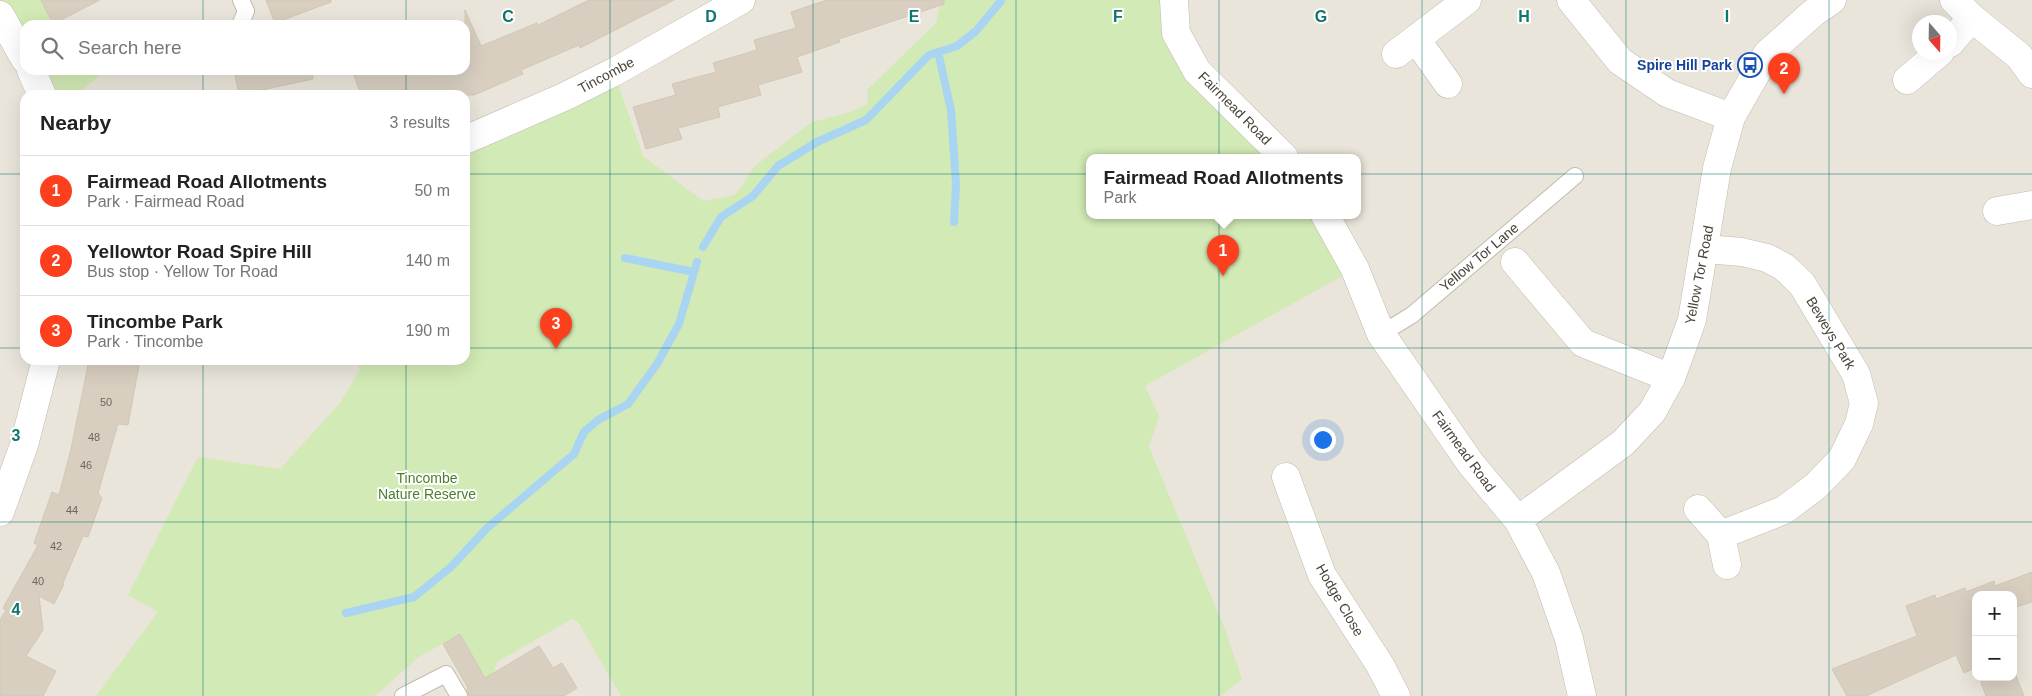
<!DOCTYPE html>
<html lang="en">
<head>
<meta charset="utf-8">
<style>
	:root { --surface:#fff; --page:#f6f6f6; --text:#222; --muted:#767676; --line:#e0e0e0; --accent:#fc3f1d }
	body { margin:0; font-family:Arial,sans-serif; background:var(--page); color:var(--text) }
	.controls { position:absolute; right:15px; bottom:15px; display:grid; overflow:hidden; border-radius:10px; box-shadow:0 5px 20px #0002 }
	.controls button { width:45px; height:45px; display:grid; place-items:center; padding:0; border:0; border-bottom:1px solid var(--line); background:var(--surface); color:var(--text); font:25px sans-serif }
	.compass { position:absolute; left:1912px; top:15px; width:45px; height:45px; border-radius:50%; background:var(--surface); box-shadow:0 5px 20px #0002; rotate:160deg }
	.you { position:absolute; left:1322px; top:439px; width:18px; height:18px; margin:-12px; border:4px solid #fff; border-radius:50%; background:#1a73e8; box-shadow:0 0 0 8px #1a73e833 }
	.badge { display:grid; place-items:center; width:32px; height:32px; border-radius:50%; background:var(--accent); color:#fff; font-size:16px; font-weight:700 }
	.pin { position:absolute; translate:-50% -41px; filter:drop-shadow(0 1px 2px #0008) }
	.pin::after { content:''; position:absolute; top:26px; width:18px; height:15px; background:inherit; clip-path:polygon(0 0,100% 0,50% 100%) }
	.popup { position:absolute; left:1086px; top:154px; width:275px; height:65px; box-sizing:border-box; display:grid; place-content:center; border-radius:10px; background:var(--surface); filter:drop-shadow(0 1px 4px #0005); font-size:16px; white-space:nowrap; color:var(--muted) }
	.popup b { font-size:19px; color:var(--text) }
	.popup::after { content:''; position:absolute; left:50%; top:100%; margin-left:-10px; border:10px solid transparent; border-top-color:var(--surface) }
	.list { margin:0; padding:0; list-style:none }
	h2 { display:flex; justify-content:space-between; align-items:center; height:65px; margin:0; padding:0 20px; font-size:21px }
	h2 small { font-size:16px; font-weight:400; color:var(--muted) }
	.list li { display:grid; grid-template-columns:32px 1fr auto; gap:15px; align-items:center; box-sizing:border-box; height:70px; padding:0 20px; border-top:1px solid var(--line) }
	.list b { display:block; font-size:19px; white-space:nowrap }
	.list p { margin:0; font-size:16px; white-space:nowrap; color:var(--muted) }
	.list em { font-size:16px; font-style:normal; color:var(--muted) }
	.icon { flex:none; width:28px; height:28px; fill:none; stroke:currentColor; stroke-width:2; stroke-linecap:round; stroke-linejoin:round }
	.map { position:relative; flex:none; width:2032px; height:696px; overflow:hidden }
	.search { position:absolute; background:var(--surface); box-shadow:0 5px 20px #0002; left:20px; top:20px; width:450px; height:55px; display:flex; align-items:center; gap:12px; box-sizing:border-box; padding:0 18px; border-radius:15px; color:var(--muted); font-size:19px }
	.panel { position:absolute; background:var(--surface); box-shadow:0 5px 20px #0002; left:20px; top:90px; width:450px; height:275px; border-radius:15px }
	.map>svg:first-child { display:block }
	.residential { fill:#eae5da; fill-rule:evenodd }
	.green { fill:#d2eab5 }
	.lines { fill:none; stroke-linecap:round; stroke-linejoin:round }
	.stream { stroke:#a9d4f2; stroke-width:8 }
	.building { fill:#d8cfc1; stroke:#d3c7b4 }
	.lane-casing { stroke:#c2bbae; stroke-width:18 }
	.street-casing { stroke:#c2bbae; stroke-width:29 }
	.lane { stroke:#fff; stroke-width:16 }
	.street { stroke:#fff; stroke-width:28 }
	.grid { fill:none; stroke:#0f766e; stroke-width:1; stroke-opacity:0.55 }
	.labels { text-anchor:middle; dominant-baseline:central; stroke-width:4; stroke-linejoin:round; paint-order:stroke }
	.number-label { font-size:11px; fill:#6e675b }
	.transit-label { font-size:14px; font-weight:bold; fill:#164399; stroke:#fff; text-anchor:end }
	.street-label { font-size:14px; fill:#4b4439; stroke:#fff }
	.park-label { font-size:14px; fill:#4a7f2a; stroke:#fff }
	.grid-label { font-size:16px; text-anchor:middle; font-weight:bold; fill:#0f766e; stroke:#fff; stroke-width:4; stroke-linejoin:round; paint-order:stroke }
</style>
</head>
<body>
<div class="map">
<svg width="2032" height="696" viewBox="0 0 2032 696">
	<rect width="100%" height="100%" fill="#f6f3ec"/>
	<path class="residential" d="M 0,0 L 2032,0 L 2032,696 L 0,696 ZM 1920,22 L 1950,22 L 1950,52 L 1920,52 ZM 25,25 L 465,25 L 465,70 L 25,70 ZM 25,95 L 465,95 L 465,360 L 25,360 ZM 1089,157 L 1357,157 L 1357,215 L 1089,215 ZM 1976,595 L 2013,595 L 2013,677 L 1976,677 Z"/>
	<path class="green" d="M 0,0 L 41,0 L 54,25 L 25,25 L 25,59 L 0,15 Z
		M 941,0 L 1176,0 L 1176,33 L 1284,157 L 1089,157 L 1089,215 L 1323,215 L 1355,269 L 1145,386 L 1159,416 L 1149,447 L 1226,632 L 1242,679 L 1221,696 L 621,696 L 578,622 L 572,619 L 497,662 L 493,675 L 486,679 L 460,634 L 419,657 L 375,696 L 96,696 L 158,612 L 128,595 L 198,457 L 280,469 L 340,403 L 360,369 L 354,360 L 465,360 L 465,140 L 614,72 L 643,156 L 703,201 L 735,195 L 755,166 L 812,122 L 847,113 L 868,104 L 867,90 L 936,23 Z
		M 31,70 L 106,70 L 76,95 L 42,95 Z"/>
	<g class="lines">
		<path class="stream" d="M 938,52 L 951,110 L 956,184 L 954,222
			M 703,247 L 721,217 L 753,196 L 778,166 L 817,142 L 866,120 L 929,55 L 957,46 L 976,31 L 1001,1
			M 625,258 L 694,272
			M 346,613 L 414,597 L 451,567 L 487,528 L 574,454 L 584,432 L 598,420 L 628,404 L 657,364 L 679,324 L 697,262"/>
	</g>
	<path class="building" d="M 41,0 L 100,0 L 53,24 Z
		M 266,0 L 331,0 L 331,2 L 275,23 Z
		M 589,0 L 674,0 L 580,48 L 579,45 L 521,70 L 523,74 L 474,95 L 361,95 L 352,70 L 465,70 L 465,10 L 481,46 L 537,23 L 538,25 Z
		M 827,0 L 944,0 L 944,4 L 839,39 L 840,42 L 797,57 L 802,72 L 758,85 L 761,95 L 718,107 L 720,117 L 678,128 L 682,139 L 646,149 L 633,107 L 676,95 L 672,84 L 716,72 L 713,63 L 757,50 L 754,40 L 796,28 L 791,12 Z
		M 234,70 L 312,70 L 313,79 L 239,95 Z
		M 89,360 L 140,360 L 128,425 L 118,424 L 98,493 L 102,498 L 88,537 L 83,536 L 63,583 L 64,584 L 54,604 L 39,596 L 43,630 L 26,656 L 56,671 L 43,696 L 0,696 L 0,620 L 6,610 L 3,608 L 38,545 L 34,543 L 52,492 L 59,495 L 71,449 Z
		M 2032,572 L 2032,602 L 2013,608 L 2013,595 L 1976,595 L 1976,670 L 1975,668 L 1964,673 L 1956,655 L 1866,696 L 1847,696 L 1832,669 L 1917,636 L 1906,606 L 1935,595 L 1936,599 L 1965,588 L 1966,592 L 1994,581 L 1995,586 Z
		M 460,634 L 485,678 L 539,646 L 553,668 L 562,663 L 577,688 L 564,696 L 469,696 L 467,689 L 468,688 L 443,644 Z
		M 2013,668 L 2024,696 L 1986,696 L 1979,677 L 2013,677 Z"/>
	<g class="lines">
		<defs>
			<path id="lane" d="M 240,25 L 246,11 L 241,0
				M 1381,334 L 1412,315 L 1575,176
				M 403,696 L 446,674 L 459,696"/>
			<path id="street" d="M 1174,0 L 1176,33 L 1197,71 L 1284,157
				M 1571,0 L 1620,61 L 1667,93 L 1731,117
				M 1954,0 L 1972,18 L 2019,56 L 2032,74
				M 0,15 L 25,59
				M 1416,39 L 1448,84
				M 1950,43 L 1972,18
				M 1396,54 L 1467,0
				M 31,70 L 42,95
				M 1907,80 L 1940,52
				M 465,140 L 566,96 L 614,72 L 741,0
				M 1997,211 L 2032,205
				M 1325,215 L 1355,269 L 1381,334 L 1471,464 L 1518,520 L 1546,573 L 1569,639 L 1582,696
				M 1705,249 L 1742,252 L 1767,258 L 1784,267 L 1802,284 L 1856,374 L 1864,403 L 1859,424 L 1842,459 L 1816,486 L 1784,510 L 1721,535
				M 1515,262 L 1583,343 L 1671,378
				M 1286,477 L 1322,575 L 1380,665 L 1396,696
				M 1698,509 L 1721,535 L 1727,565
				M 0,512 L 24,445 L 46,360
				M 1518,520 L 1623,443 L 1652,412 L 1671,378 L 1692,320 L 1717,168 L 1731,117 L 1767,54 L 1813,13 L 1832,0"/>
		</defs>
		<use href="#lane" class="lane-casing"/>
		<use href="#street" class="street-casing"/>
		<use href="#lane" class="lane"/>
		<use href="#street" class="street"/>
	</g>
	<path class="grid" d="M 203,0 L 203,25M 406,0 L 406,25M 610,0 L 610,696M 813,0 L 813,696M 1016,0 L 1016,696M 1219,0 L 1219,696M 1422,0 L 1422,696M 1626,0 L 1626,696M 1829,0 L 1829,696M 203,70 L 203,95M 406,70 L 406,95M 0,174 L 25,174M 465,174 L 2032,174M 0,348 L 25,348M 465,348 L 2032,348M 203,360 L 203,696M 406,360 L 406,696M 0,522 L 2032,522"/>
	<defs>
		<symbol id="bus-ring" viewBox="-11 -11 22 22"><circle r="9.5" fill="#fff" stroke="#1a4fb4" stroke-width="1.5"/><path d="M-5-6H5V4H4V6H2V4H-2V6H-4V4H-5ZM-3.5-4V0h7V-4ZM-3.5 1.2v1.5H-2V1.2ZM2 1.2v1.5H3.5V1.2Z" fill="#1a4fb4"/></symbol>
	</defs>
	<g fill-rule="evenodd">
		<use href="#bus-ring" x="1736" y="51" width="28" height="28"/>
	</g>
	<g class="labels">
		<g class="number-label">
			<text x="106" y="402">50</text>
			<text x="94" y="437">48</text>
			<text x="86" y="465">46</text>
			<text x="72" y="510">44</text>
			<text x="56" y="546">42</text>
			<text x="38" y="581">40</text>
		</g>
		<g class="transit-label">
			<text x="1732" y="65">Spire Hill Park</text>
		</g>
		<g class="street-label">
			<text transform="translate(606 75) rotate(-28)">Tincombe</text>
			<text transform="translate(1235 108) rotate(45)">Fairmead Road</text>
			<text transform="translate(1479 257) rotate(-40)">Yellow Tor Lane</text>
			<text transform="translate(1699 275) rotate(-79)">Yellow Tor Road</text>
			<text transform="translate(1831 333) rotate(59)">Beweys Park</text>
			<text transform="translate(1464 451) rotate(54)">Fairmead Road</text>
			<text transform="translate(1340 600) rotate(60)">Hodge Close</text>
		</g>
		<g class="park-label">
			<text x="427" y="478">Tincombe<tspan x="427" dy="16">Nature Reserve</tspan></text>
		</g>
	</g>
	<g class="grid-label">
		<text x="508" y="22">C</text>
		<text x="711" y="22">D</text>
		<text x="914" y="22">E</text>
		<text x="1118" y="22">F</text>
		<text x="1321" y="22">G</text>
		<text x="1524" y="22">H</text>
		<text x="1727" y="22">I</text>
		<text x="16" y="441">3</text>
		<text x="16" y="615">4</text>
	</g>
</svg>
<div class="controls">
<button>+</button>
<button>−</button>
</div>
<svg class="compass" viewBox="-18 -18 36 36"><path d="M0-13l5 13h-10z" fill="#e53935"/><path d="M0 13l5-13h-10z" fill="#767676"/></svg>
<div class="you"></div>
<div class="pin badge" style="left:1223px;top:276px">1</div>
<div class="popup"><b>Fairmead Road Allotments</b>Park</div>
<div class="pin badge" style="left:1784px;top:94px">2</div>
<div class="pin badge" style="left:556px;top:349px">3</div>
<div class="search"><svg class="icon" aria-label="search" viewBox="0 0 24 24"><circle cx="10" cy="10" r="6"/><path d="M15 15l6 6"/></svg>Search here</div>
<section class="panel">
<h2>Nearby<small>3 results</small></h2>
<ul class="list">
<li><span class="badge">1</span><div><b>Fairmead Road Allotments</b><p>Park · Fairmead Road</p></div><em>50 m</em></li>
<li><span class="badge">2</span><div><b>Yellowtor Road Spire Hill</b><p>Bus stop · Yellow Tor Road</p></div><em>140 m</em></li>
<li><span class="badge">3</span><div><b>Tincombe Park</b><p>Park · Tincombe</p></div><em>190 m</em></li>
</ul>
</section>
</div>
</body>
</html>
